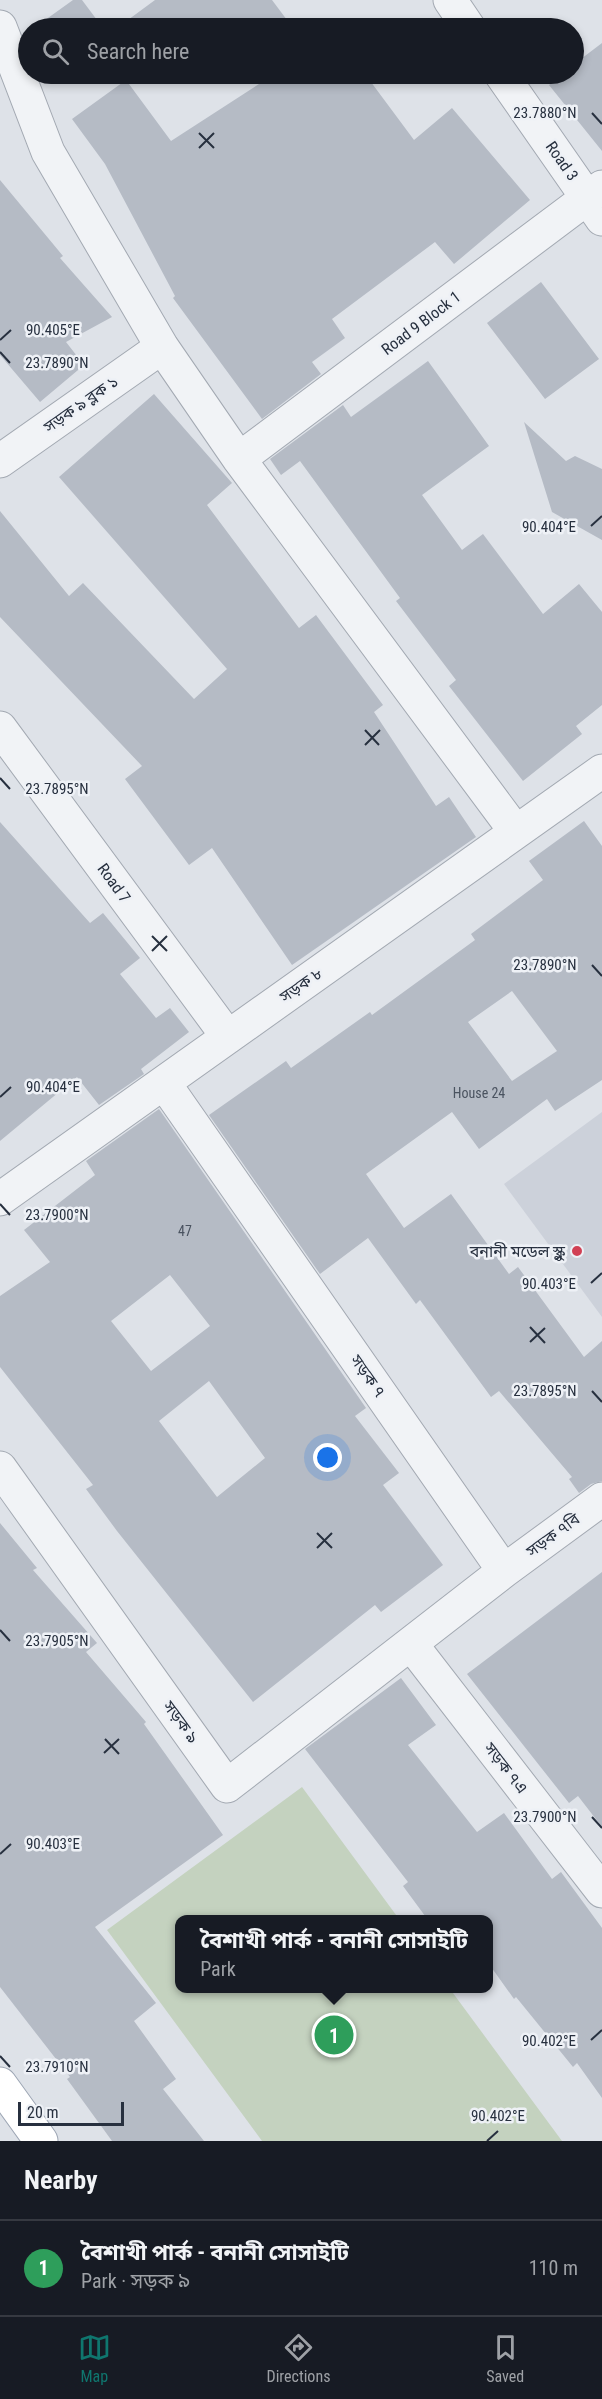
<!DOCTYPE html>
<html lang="en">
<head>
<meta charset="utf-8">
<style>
	:root { --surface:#171b24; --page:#20242c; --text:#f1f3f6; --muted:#9ea1a6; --line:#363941; --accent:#0f766e }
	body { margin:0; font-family:"Roboto Condensed","Noto Sans Bengali",sans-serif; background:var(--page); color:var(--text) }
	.scale { position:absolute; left:18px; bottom:15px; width:106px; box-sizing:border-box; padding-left:6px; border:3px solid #27303f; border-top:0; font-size:16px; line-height:21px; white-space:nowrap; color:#27303f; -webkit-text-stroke:4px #eef1f6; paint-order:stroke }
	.you { position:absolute; left:328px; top:1458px; width:21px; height:21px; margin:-15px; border:4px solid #fff; border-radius:50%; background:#1a73e8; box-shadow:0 0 0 9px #1a73e833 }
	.badge { display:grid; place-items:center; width:39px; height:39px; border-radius:50%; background:var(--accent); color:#fff; font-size:20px; font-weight:700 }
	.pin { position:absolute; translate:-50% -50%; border:3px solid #fff; box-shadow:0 2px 6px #0006 }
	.popup { position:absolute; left:175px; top:1915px; width:318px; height:78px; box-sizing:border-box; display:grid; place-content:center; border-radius:12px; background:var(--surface); filter:drop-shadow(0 2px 4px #0005); font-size:20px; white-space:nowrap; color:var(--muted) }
	.popup b { font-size:22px; color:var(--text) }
	.popup::after { content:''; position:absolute; left:50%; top:100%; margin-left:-12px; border:12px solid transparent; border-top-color:var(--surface) }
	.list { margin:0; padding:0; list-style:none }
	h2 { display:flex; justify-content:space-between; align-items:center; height:78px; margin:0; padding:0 24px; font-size:26px }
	h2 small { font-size:20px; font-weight:400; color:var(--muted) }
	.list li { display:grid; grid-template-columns:39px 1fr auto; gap:18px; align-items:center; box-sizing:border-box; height:96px; padding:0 24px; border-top:2px solid var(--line) }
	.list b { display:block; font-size:22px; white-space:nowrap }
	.list p { margin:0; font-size:20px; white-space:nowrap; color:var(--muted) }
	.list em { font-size:20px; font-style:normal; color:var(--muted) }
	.icon { flex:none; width:33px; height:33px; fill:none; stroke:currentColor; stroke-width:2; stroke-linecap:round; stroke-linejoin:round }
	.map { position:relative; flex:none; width:602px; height:2141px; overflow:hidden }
	.search { position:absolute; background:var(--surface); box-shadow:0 3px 9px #0003; left:18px; right:18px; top:18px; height:66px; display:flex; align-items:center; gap:15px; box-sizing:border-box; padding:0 21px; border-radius:33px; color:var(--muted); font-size:22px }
	.sheet { height:174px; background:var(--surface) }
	nav { display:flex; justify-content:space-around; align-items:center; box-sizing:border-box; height:84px; border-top:2px solid var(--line); background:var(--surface); font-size:16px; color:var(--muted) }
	nav a { display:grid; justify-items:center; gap:3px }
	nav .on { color:var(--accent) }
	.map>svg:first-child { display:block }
	.built { fill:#ccd1da }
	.green { fill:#c4d2bf }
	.building { fill:#b5bbc5; fill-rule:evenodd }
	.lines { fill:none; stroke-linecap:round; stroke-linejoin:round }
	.minor-casing { stroke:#a3a9b2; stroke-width:35 }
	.major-casing { stroke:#9da6b4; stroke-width:35 }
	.minor { stroke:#f1f3f6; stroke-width:33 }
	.major { stroke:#fff; stroke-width:33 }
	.ticks { fill:none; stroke:#27303f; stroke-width:2 }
	.poi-dot { fill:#d14054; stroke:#eef1f6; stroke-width:2 }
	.labels { text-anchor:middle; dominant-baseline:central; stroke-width:5; stroke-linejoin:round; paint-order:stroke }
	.number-label { font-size:14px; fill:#4a5360 }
	.street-label { font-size:16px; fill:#27303f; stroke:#eef1f6 }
	.poi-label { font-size:16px; fill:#27303f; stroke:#eef1f6; text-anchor:end }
	.ticks-label { font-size:15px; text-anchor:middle; fill:#27303f; stroke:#eef1f6; stroke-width:5; stroke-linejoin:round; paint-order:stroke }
</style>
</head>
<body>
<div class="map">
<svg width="602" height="2141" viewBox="0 0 602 2141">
	<rect width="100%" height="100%" fill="#dee2e8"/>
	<path class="built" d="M 602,1112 L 602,1317 L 504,1184 Z"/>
	<path class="green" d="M 302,1787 L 399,1919 L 180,1920 L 180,1988 L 450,1989 L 562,2141 L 262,2141 L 107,1930 Z"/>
	<path class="building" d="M 73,0 L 82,0 L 103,28 L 34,28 Z
		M 155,0 L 272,0 L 293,28 L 117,28 Z
		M 602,43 L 602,151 L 549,85 L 563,74 L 573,74 L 573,65 Z
		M 252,74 L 365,74 L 414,140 L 452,108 L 530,200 L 454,264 L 435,242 L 332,319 L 345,338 L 312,362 L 321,374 L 262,419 L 173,298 L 175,296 L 105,164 L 72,119 L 126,80 L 171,141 L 259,84 Z
		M 0,180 L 63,256 L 60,258 L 112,317 L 66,342 L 84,365 L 40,402 L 0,355 Z
		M 541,282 L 599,359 L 545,399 L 487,323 Z
		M 428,361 L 489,446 L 422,495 L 462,550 L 483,534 L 543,614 L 579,584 L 602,612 L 602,705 L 576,726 L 582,734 L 523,781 L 449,686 L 456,680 L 396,601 L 400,598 L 300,461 L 281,475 L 270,459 L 343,405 L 351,417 Z
		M 154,394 L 232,483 L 207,505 L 299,628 L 316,615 L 383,705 L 374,712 L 436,806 L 449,797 L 476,837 L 292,965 L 212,848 L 189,865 L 125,779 L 142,766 L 0,617 L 0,511 L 69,596 L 83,583 L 194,699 L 227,669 L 59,477 Z
		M 524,422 L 566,461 L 575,456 L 602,469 L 602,540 L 552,512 Z
		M 584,821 L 602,846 L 602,1080 L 555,1111 L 547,1099 L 479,1149 L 452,1112 L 366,1174 L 404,1228 L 451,1194 L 509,1274 L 518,1267 L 584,1357 L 602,1341 L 602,1481 L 591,1484 L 579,1493 L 569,1479 L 572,1477 L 499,1391 L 491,1397 L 420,1300 L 416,1304 L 368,1238 L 320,1274 L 209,1115 L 286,1061 L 291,1068 L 370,1012 L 372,1015 L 475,940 L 471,934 L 543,880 L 529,861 ZM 512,991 L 557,1051 L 512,1081 L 468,1022 Z
		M 0,822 L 90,923 L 103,913 L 140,958 L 120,974 L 156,1018 L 170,1008 L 189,1032 L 141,1069 L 144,1074 L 99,1105 L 77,1077 L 0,1141 Z
		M 159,1109 L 366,1408 L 355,1416 L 399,1473 L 383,1485 L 443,1565 L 381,1612 L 375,1605 L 253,1702 L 117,1531 L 86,1489 L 93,1485 L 0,1367 L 0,1296 L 50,1262 L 24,1230 L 95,1175 L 86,1161 ZM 170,1275 L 210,1326 L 151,1371 L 111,1321 ZM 209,1381 L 265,1458 L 217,1497 L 159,1421 Z
		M 0,1523 L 37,1568 L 33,1570 L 97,1643 L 86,1652 L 146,1722 L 144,1724 L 223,1835 L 95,1927 L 156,2003 L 134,2021 L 176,2079 L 163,2089 L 204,2141 L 112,2141 L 67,2079 L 70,2077 L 0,1987 Z
		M 602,1572 L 602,1827 L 578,1796 L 569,1803 L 467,1674 Z
		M 401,1678 L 436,1725 L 408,1745 L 477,1832 L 504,1813 L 552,1879 L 561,1872 L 602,1928 L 602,2098 L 577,2063 L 573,2067 L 516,1997 L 514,1999 L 489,1964 L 489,1920 L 428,1920 L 403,1886 L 408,1882 L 305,1749 Z"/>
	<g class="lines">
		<defs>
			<path id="minor" d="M 450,0 L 469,28
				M 0,27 L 48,152 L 162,347 L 239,459 L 516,832
				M 501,74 L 602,219
				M 239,459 L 602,187
				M 0,461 L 162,347
				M 0,728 L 228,1037
				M 164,1083 L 504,1571
				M 0,1199 L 602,771
				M 0,1468 L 227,1786 L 504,1571 L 602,1499
				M 411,1644 L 602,1891"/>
			<path id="major" d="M 0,2084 L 41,2141"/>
		</defs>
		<use href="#minor" class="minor-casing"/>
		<use href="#major" class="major-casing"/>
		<use href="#minor" class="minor"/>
		<use href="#major" class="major"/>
	</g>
	<path class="ticks" d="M 592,113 L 602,124M 199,133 L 214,148M 199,148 L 214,133M 0,340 L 11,330M 0,352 L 10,363M 591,526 L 602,516M 365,730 L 379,745M 365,745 L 380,730M 0,778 L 10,789M 152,936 L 167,951M 152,951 L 167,936M 592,965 L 602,976M 0,1097 L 11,1087M 0,1204 L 10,1215M 591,1283 L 602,1273M 530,1327 L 545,1343M 530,1342 L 545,1328M 592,1391 L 602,1402M 317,1533 L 332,1548M 317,1548 L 332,1533M 0,1630 L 10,1641M 105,1739 L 119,1754M 104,1753 L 119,1739M 592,1817 L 602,1828M 0,1854 L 11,1844M 591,2040 L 602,2030M 0,2056 L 10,2067M 487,2141 L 498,2131"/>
	<circle class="poi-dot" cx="577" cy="1251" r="6"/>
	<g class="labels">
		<g class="number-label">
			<text x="479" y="1093">House 24</text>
			<text x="185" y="1231">47</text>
		</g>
		<g class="street-label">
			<text transform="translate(562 161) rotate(55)">Road 3</text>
			<text transform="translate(421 323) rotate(-37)">Road 9 Block 1</text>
			<text transform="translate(81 404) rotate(-35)">সড়ক ৯ ব্লক ১</text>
			<text transform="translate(114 883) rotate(54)">Road 7</text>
			<text transform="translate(301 985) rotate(-35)">সড়ক ৮</text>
			<text transform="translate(368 1376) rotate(55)">সড়ক ৭</text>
			<text transform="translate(553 1535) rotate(-36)">সড়ক ৭বি</text>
			<text transform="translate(181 1722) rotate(54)">সড়ক ৯</text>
			<text transform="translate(506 1768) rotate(52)">সড়ক ৭এ</text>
		</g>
		<g class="poi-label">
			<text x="565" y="1251">বনানী মডেল স্কুল</text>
		</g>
	</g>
	<g class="ticks-label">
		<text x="545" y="118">23.7880°N</text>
		<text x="53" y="335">90.405°E</text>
		<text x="57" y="368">23.7890°N</text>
		<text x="549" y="532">90.404°E</text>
		<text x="57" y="794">23.7895°N</text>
		<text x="545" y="970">23.7890°N</text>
		<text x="53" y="1092">90.404°E</text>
		<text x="57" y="1220">23.7900°N</text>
		<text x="549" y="1289">90.403°E</text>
		<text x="545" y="1396">23.7895°N</text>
		<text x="57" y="1646">23.7905°N</text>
		<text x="545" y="1822">23.7900°N</text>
		<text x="53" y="1849">90.403°E</text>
		<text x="549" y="2046">90.402°E</text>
		<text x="57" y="2072">23.7910°N</text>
		<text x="498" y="2121">90.402°E</text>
	</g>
</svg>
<div class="scale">20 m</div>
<div class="you"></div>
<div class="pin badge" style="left:334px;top:2035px;background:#2e9e5b">1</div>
<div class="popup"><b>বৈশাখী পার্ক - বনানী সোসাইটি</b>Park</div>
<div class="search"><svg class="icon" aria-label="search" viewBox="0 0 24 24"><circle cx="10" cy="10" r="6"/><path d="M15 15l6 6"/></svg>Search here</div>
</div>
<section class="sheet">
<h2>Nearby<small></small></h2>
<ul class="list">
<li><span class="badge" style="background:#2e9e5b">1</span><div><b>বৈশাখী পার্ক - বনানী সোসাইটি</b><p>Park · সড়ক ৯</p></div><em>110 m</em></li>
</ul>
</section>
<nav>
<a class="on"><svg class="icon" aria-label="map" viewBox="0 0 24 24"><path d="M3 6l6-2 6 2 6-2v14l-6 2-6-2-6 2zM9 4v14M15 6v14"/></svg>Map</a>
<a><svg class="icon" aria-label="directions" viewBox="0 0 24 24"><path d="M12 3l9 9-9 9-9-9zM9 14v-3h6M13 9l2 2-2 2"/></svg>Directions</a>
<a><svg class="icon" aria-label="saved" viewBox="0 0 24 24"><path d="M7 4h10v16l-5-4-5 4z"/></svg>Saved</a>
</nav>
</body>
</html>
